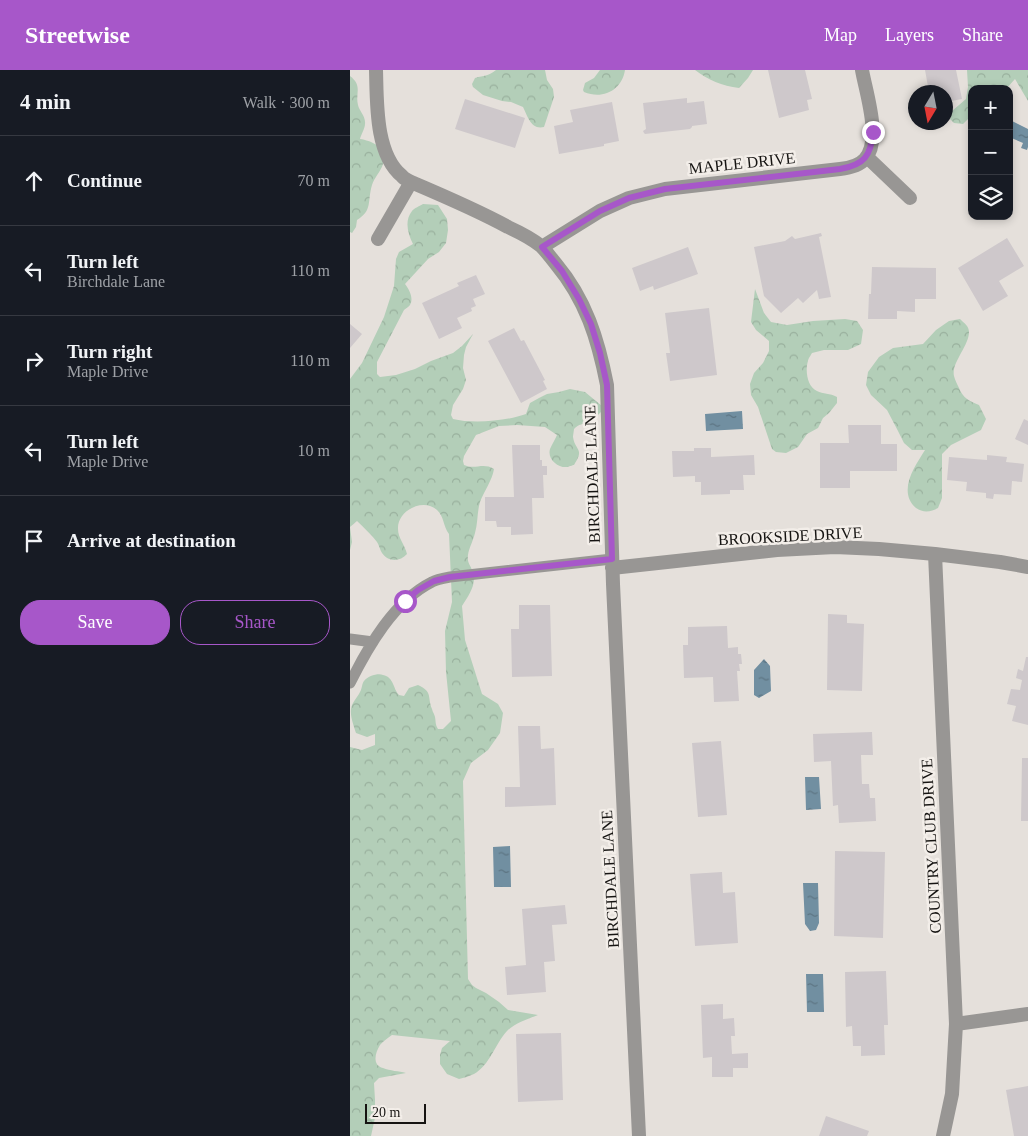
<!DOCTYPE html>
<html lang="en">
<head>
<meta charset="utf-8">
<style>
	:root { --surface:#171b24; --page:#20242c; --text:#f1f3f6; --muted:#9ea1a6; --line:#363941; --accent:#a757c9 }
	body { margin:0; font-family:"Times New Roman",serif; background:var(--page); color:var(--text) }
	.controls { position:absolute; right:15px; top:15px; display:grid; overflow:hidden; border-radius:10px; box-shadow:0 2px 8px #0003 }
	.controls button { width:45px; height:45px; display:grid; place-items:center; padding:0; border:0; border-bottom:1px solid var(--line); background:var(--surface); color:var(--text); font:25px sans-serif }
	.compass { position:absolute; left:558px; top:15px; width:45px; height:45px; border-radius:50%; background:var(--surface); box-shadow:0 2px 8px #0003; rotate:190deg }
	.scale { position:absolute; left:15px; bottom:12px; width:61px; box-sizing:border-box; padding-left:5px; border:2px solid #161412; border-top:0; font-size:14px; line-height:18px; white-space:nowrap; color:#161412; -webkit-text-stroke:4px #f3eee9; paint-order:stroke }
	.stop { position:absolute; width:15px; height:15px; margin:-11px; border:4px solid #a757c9; border-radius:50%; background:#fff }
	.stop.end { background:#a757c9; border-color:#fff; box-shadow:0 1px 5px #0008 }
	.list { margin:0; padding:0; list-style:none }
	h2 { display:flex; justify-content:space-between; align-items:center; height:65px; margin:0; padding:0 20px; font-size:21px }
	h2 small { font-size:16px; font-weight:400; color:var(--muted) }
	.list li { display:grid; grid-template-columns:32px 1fr auto; gap:15px; align-items:center; box-sizing:border-box; height:90px; padding:0 20px; border-top:1px solid var(--line) }
	.list b { display:block; font-size:19px; white-space:nowrap }
	.list p { margin:0; font-size:16px; white-space:nowrap; color:var(--muted) }
	.list em { font-size:16px; font-style:normal; color:var(--muted) }
	.actions { display:flex; gap:10px; padding:15px 20px }
	.actions a { flex:1; padding:11px 0; border:1px solid var(--accent); border-radius:20px; text-align:center; font-size:18px; color:var(--accent) }
	.actions .main { background:var(--accent); color:#fff }
	.icon { flex:none; width:28px; height:28px; fill:none; stroke:currentColor; stroke-width:2; stroke-linecap:round; stroke-linejoin:round }
	.map { position:relative; flex:none; width:678px; height:1066px; overflow:hidden }
	header { display:flex; align-items:center; gap:30px; box-sizing:border-box; height:70px; padding:0 25px; background:var(--accent); color:#fff }
	header strong { font-size:24px }
	nav { display:flex; gap:28px; margin-inline-start:auto; font-size:18px }
	main { display:flex }
	aside { flex:1; background:var(--surface) }
	.map>svg:first-child { display:block }
	.forest { fill:url(#forest-crowns) }
	.water { fill:url(#water-ripples) }
	.building { fill:#cec8cb }
	.lines { fill:none; stroke-linecap:round; stroke-linejoin:round }
	.service { stroke:#989694; stroke-width:11 }
	.minor { stroke:#989694; stroke-width:14 }
	.route { stroke:#a757c9; stroke-width:6 }
	.labels { text-anchor:middle; dominant-baseline:central; stroke-width:5; stroke-linejoin:round; paint-order:stroke }
	.street-label { font-size:16px; fill:#161412; stroke:#f3eee9 }
</style>
</head>
<body>
<header>
<strong>Streetwise</strong>
<nav><a>Map</a><a>Layers</a><a>Share</a></nav>
</header>
<main>
<aside>
<h2>4 min<small>Walk · 300 m</small></h2>
<ul class="list">
<li><svg class="icon" aria-label="ahead" viewBox="0 0 24 24"><path d="M12 20V5M6 11l6-6 6 6"/></svg><div><b>Continue</b></div><em>70 m</em></li>
<li><svg class="icon" aria-label="left" viewBox="0 0 24 24"><path d="M17 20v-9H6M10 6l-5 5 5 5"/></svg><div><b>Turn left</b><p>Birchdale Lane</p></div><em>110 m</em></li>
<li><svg class="icon" aria-label="right" viewBox="0 0 24 24"><path d="M7 20v-9h11M14 6l5 5-5 5"/></svg><div><b>Turn right</b><p>Maple Drive</p></div><em>110 m</em></li>
<li><svg class="icon" aria-label="left" viewBox="0 0 24 24"><path d="M17 20v-9H6M10 6l-5 5 5 5"/></svg><div><b>Turn left</b><p>Maple Drive</p></div><em>10 m</em></li>
<li><svg class="icon" aria-label="arrive" viewBox="0 0 24 24"><path d="M6 21V4h12l-3 4 3 4H6"/></svg><div><b>Arrive at destination</b></div></li>
</ul>
<div class="actions"><a class="main">Save</a><a>Share</a></div>
</aside>
<div class="map">
<svg width="678" height="1066" viewBox="0 0 678 1066">
	<defs>
		<pattern id="forest-crowns" width="20" height="18" patternUnits="userSpaceOnUse" patternTransform="scale(1.25)"><rect width="20" height="18" fill="#b3ceb8"/><path d="M2 6a3 3 0 1 1 6 0M12 15a3 3 0 1 1 6 0" fill="none" stroke="#99b09d"/></pattern>
		<pattern id="water-ripples" width="26" height="14" patternUnits="userSpaceOnUse" patternTransform="scale(1.25)"><rect width="26" height="14" fill="#718fa1"/><path d="M2 4q2-2 4 0t4 0M15 11q2-2 4 0t4 0" fill="none" stroke="#5c7482"/></pattern>
	</defs>
	<rect width="100%" height="100%" fill="#e5e0db"/>
	<path class="forest" d="M 146,0 L 195,0 L 197,10 L 203,19 L 204,27 L 194,57 C 181,60 178,47 173,37 L 161,32 L 152,31 L 133,25 L 123,17 L 122,14 L 125,8 C 135,5 137,7 146,0 Z
		M 250,0 L 275,0 C 272,20 253,30 234,22 L 233,20 L 235,13 L 244,8 Z
		M 345,0 L 403,0 L 398,8 L 389,18 C 372,16 358,10 345,0 Z
		M 617,0 L 678,0 L 678,31 L 665,9 L 656,19 L 622,19 L 622,45 L 613,54 L 604,53 L 600,49 L 602,41 L 616,29 L 618,17 Z
		M 0,6 C 13,16 5,23 8,35 C 9,41 16,46 15,54 C 15,58 11,65 10,69 C 23,71 38,78 33,94 C 31,101 24,108 22,115 C 17,132 23,140 7,150 L 6,157 L 2,163 L 0,162 Z
		M 73,134 L 88,135 L 97,149 L 98,160 L 96,173 L 89,182 L 78,189 L 55,214 C 59,219 64,228 60,235 C 59,237 56,238 54,240 L 27,292 L 27,304 L 30,307 L 46,305 L 65,299 L 81,291 L 103,283 L 112,276 L 123,264 L 116,277 L 114,285 L 113,298 L 116,310 L 113,319 L 103,335 L 101,345 L 103,349 C 123,354 157,351 176,344 L 180,333 L 189,328 L 197,324 L 209,322 L 220,319 L 235,322 L 252,336 L 252,341 C 248,345 244,349 239,352 C 233,354 229,354 224,359 C 224,360 223,366 223,367 C 225,381 235,378 224,395 C 223,395 218,397 217,397 C 208,398 197,389 200,379 C 202,374 205,370 207,365 L 195,357 L 167,355 L 149,356 L 126,365 L 114,386 L 113,391 L 114,395 C 125,400 133,392 144,399 C 142,411 134,421 130,432 C 127,442 128,453 125,463 C 123,471 119,478 118,485 C 117,493 120,494 122,500 C 128,513 119,525 112,536 L 115,570 L 132,624 L 148,634 L 153,643 L 150,663 L 138,680 L 121,693 L 113,711 L 118,909 L 122,915 L 126,918 L 136,923 L 149,932 L 158,940 L 188,945 C 178,949 165,953 157,961 C 145,974 140,995 124,1004 C 119,1006 114,1008 109,1009 L 97,1004 L 90,994 L 90,985 L 92,978 L 100,971 L 42,965 C 38,968 33,971 30,975 C 25,983 22,995 33,998 C 40,1001 49,1001 56,1003 L 29,1008 L 24,1013 L 25,1030 L 25,1048 L 21,1066 L 0,1066 L 0,677 L 12,680 L 25,675 L 25,664 L 17,667 L 6,663 C 4,656 0,647 1,639 C 2,632 7,628 10,622 C 12,619 12,613 14,611 C 18,606 28,603 33,605 C 44,607 43,619 49,625 L 54,626 L 59,618 L 68,615 C 83,622 77,626 82,639 C 83,643 84,643 85,647 C 86,652 85,654 88,659 L 93,659 L 101,651 L 96,602 L 95,561 L 102,532 L 99,464 C 93,456 94,446 87,440 C 73,427 47,441 48,459 C 48,468 55,475 57,484 C 50,492 38,492 32,483 C 30,480 29,475 27,472 C 21,464 14,458 7,451 L 0,457 L 2,472 L 0,480 L 0,309 L 12,293 L 34,247 L 44,216 L 46,189 L 49,182 L 63,174 C 58,164 54,151 62,141 C 64,138 70,136 73,134 Z
		M 405,219 L 414,243 L 421,252 L 437,255 L 463,251 L 495,249 L 507,251 L 513,260 L 511,274 L 498,280 L 474,280 L 462,283 C 461,285 458,289 458,291 C 455,300 457,317 467,321 C 473,324 480,323 487,327 L 487,333 L 479,343 L 473,348 L 468,358 L 457,364 L 448,377 L 436,383 L 426,382 L 422,379 L 408,337 L 401,325 L 400,314 L 404,303 L 413,293 L 419,281 L 419,271 L 406,260 L 401,252 Z
		M 610,249 C 614,253 619,256 619,262 C 619,276 601,293 604,306 C 605,310 607,314 609,318 C 613,328 619,331 629,335 L 636,349 L 631,360 L 601,375 L 592,384 L 592,428 L 588,438 C 581,442 573,443 566,438 C 547,421 565,396 575,380 L 562,380 L 554,373 L 548,361 L 537,340 L 521,325 L 516,315 L 518,302 L 529,287 L 543,278 L 573,274 L 586,260 L 599,251 Z"/>
	<path class="water" d="M 660,50 L 678,59 L 678,77 L 677,80 L 671,78 L 673,73 L 659,67 L 659,51 Z
		M 392,341 L 393,359 L 356,361 L 355,344 Z
		M 414,589 L 420,596 L 421,621 L 409,628 L 404,625 L 404,600 Z
		M 455,707 L 469,707 L 471,739 L 456,740 Z
		M 160,776 L 161,817 L 144,817 L 143,777 Z
		M 453,813 L 468,813 L 469,853 L 466,860 L 460,861 L 455,854 Z
		M 456,904 L 473,904 L 474,942 L 457,942 Z"/>
	<path class="building" d="M 418,0 L 455,0 L 462,29 L 457,30 L 459,40 L 429,48 Z
		M 575,0 L 606,0 L 612,29 L 596,32 L 596,22 L 579,22 Z
		M 337,28 L 337,33 L 354,31 L 357,54 L 342,56 L 342,57 L 340,59 L 295,64 L 294,63 L 293,61 L 296,59 L 293,33 Z
		M 115,29 L 175,48 L 165,78 L 105,59 Z
		M 262,32 L 269,71 L 254,74 L 254,76 L 209,84 L 204,56 L 223,52 L 220,40 Z
		M 471,163 L 472,166 L 469,167 L 481,227 L 469,229 L 467,220 L 453,233 L 448,228 L 431,243 L 414,226 L 404,177 L 435,171 L 442,166 L 445,169 Z
		M 657,168 L 674,196 L 649,211 L 658,226 L 633,241 L 608,198 Z
		M 338,177 L 348,204 L 304,220 L 303,216 L 290,221 L 282,198 Z
		M 522,197 L 586,198 L 586,229 L 565,229 L 565,242 L 547,241 L 547,249 L 518,249 L 519,224 L 521,224 Z
		M 126,205 L 135,224 L 123,229 L 126,236 L 121,238 L 122,241 L 107,248 L 112,258 L 89,269 L 72,233 L 109,216 L 107,213 Z
		M 359,238 L 367,305 L 320,311 L 316,283 L 320,283 L 315,243 Z
		M 0,254 L 12,264 L 0,278 Z
		M 164,258 L 171,271 L 174,270 L 195,310 L 193,311 L 197,319 L 171,333 L 138,271 Z
		M 674,349 L 678,351 L 678,375 L 665,369 Z
		M 498,355 L 531,355 L 531,374 L 547,374 L 547,401 L 500,401 L 500,418 L 470,418 L 470,373 L 499,373 Z
		M 162,375 L 190,375 L 190,390 L 192,390 L 192,396 L 197,396 L 197,405 L 193,405 L 194,428 L 182,428 L 183,464 L 161,465 L 161,457 L 147,457 L 146,451 L 135,451 L 135,427 L 164,427 Z
		M 344,378 L 361,378 L 361,387 L 404,385 L 405,405 L 393,405 L 394,420 L 380,420 L 380,424 L 351,425 L 351,412 L 345,412 L 345,406 L 323,407 L 322,381 L 344,381 Z
		M 637,385 L 657,387 L 656,392 L 674,394 L 672,412 L 662,411 L 661,425 L 644,424 L 643,429 L 636,428 L 636,423 L 616,421 L 617,412 L 597,410 L 599,387 L 637,390 Z
		M 169,535 L 200,535 L 202,606 L 162,607 L 161,559 L 169,559 Z
		M 478,544 L 497,545 L 497,553 L 514,554 L 512,621 L 477,620 Z
		M 377,556 L 378,578 L 388,577 L 388,584 L 391,584 L 392,594 L 389,594 L 390,601 L 387,601 L 389,631 L 364,632 L 363,607 L 334,608 L 333,575 L 338,575 L 338,557 Z
		M 676,587 L 678,587 L 678,655 L 662,651 L 666,636 L 657,634 L 661,619 L 670,620 L 672,610 L 666,608 L 668,599 L 673,601 Z
		M 168,656 L 190,656 L 191,679 L 204,678 L 206,735 L 155,737 L 155,717 L 170,717 Z
		M 522,662 L 523,685 L 511,685 L 512,714 L 519,714 L 520,728 L 525,728 L 526,751 L 489,753 L 488,735 L 483,736 L 481,691 L 464,692 L 463,664 Z
		M 371,671 L 377,745 L 348,747 L 342,673 Z
		M 672,688 L 678,688 L 678,751 L 671,751 Z
		M 485,781 L 535,782 L 533,868 L 484,866 Z
		M 372,802 L 373,823 L 385,822 L 388,873 L 345,876 L 340,804 Z
		M 215,835 L 217,854 L 202,855 L 205,891 L 194,892 L 196,922 L 157,925 L 155,897 L 176,895 L 172,839 Z
		M 536,901 L 538,955 L 534,955 L 535,985 L 511,986 L 511,976 L 503,976 L 502,956 L 496,957 L 495,902 Z
		M 373,934 L 373,949 L 384,948 L 385,966 L 381,966 L 382,984 L 398,983 L 398,998 L 383,998 L 383,1007 L 362,1007 L 362,987 L 353,988 L 351,935 Z
		M 211,963 L 213,1030 L 168,1032 L 166,964 Z
		M 678,1016 L 678,1066 L 664,1066 L 656,1020 Z
		M 476,1046 L 519,1061 L 517,1066 L 469,1066 Z"/>
	<g class="lines">
		<path class="service" d="M 0,569 L 23,572
			M 0,613 C 18,577 44,531 82,512 C 87,509 94,508 100,507 L 262,489"/>
		<path class="minor" d="M 26,0 C 27,32 25,84 52,106 C 54,109 58,110 61,112 C 94,126 127,140 158,157 C 169,162 181,168 191,176 C 196,181 201,188 206,194 C 236,230 248,269 257,315 L 263,514 L 289,1066
			M 517,87 L 560,128
			M 28,169 L 61,112
			M 192,177 L 250,141 L 279,128 L 315,119 L 490,99 C 499,98 509,96 515,89 C 532,70 516,23 512,0
			M 585,484 L 606,954 L 602,1024 L 593,1066
			M 262,498 L 427,480 L 485,477 L 529,479 L 585,484 L 650,492 L 678,497
			M 606,954 L 678,944"/>
	</g>
	<g class="lines">
		<path class="route" d="M 55,531 L 68,520 L 84,511 L 100,507 L 262,489 L 257,315 L 250,283 L 241,254 L 229,229 L 212,201 L 192,177 L 250,141 L 279,128 L 315,119 L 490,99 C 514,95 521,86 523,62"/>
	</g>
	<g class="labels">
		<g class="street-label">
			<text transform="translate(392 93) rotate(-6)">MAPLE DRIVE</text>
			<text transform="translate(242 404) rotate(-92)">BIRCHDALE LANE</text>
			<text transform="translate(440 466) rotate(-3)">BROOKSIDE DRIVE</text>
			<text transform="translate(581 776) rotate(-93)">COUNTRY CLUB DRIVE</text>
			<text transform="translate(260 809) rotate(-93)">BIRCHDALE LANE</text>
		</g>
	</g>
</svg>
<div class="controls">
<button>+</button>
<button>−</button>
<button><svg class="icon" aria-label="layers" viewBox="0 0 24 24"><path d="M12 4l9 5-9 5-9-5zM3 14l9 5 9-5"/></svg></button>
</div>
<svg class="compass" viewBox="-18 -18 36 36"><path d="M0-13l5 13h-10z" fill="#e53935"/><path d="M0 13l5-13h-10z" fill="#9ea1a6"/></svg>
<div class="scale">20 m</div>
<div class="stop" style="left:55px;top:531px"></div>
<div class="stop end" style="left:523px;top:62px"></div>
</div>
</main>
</body>
</html>
